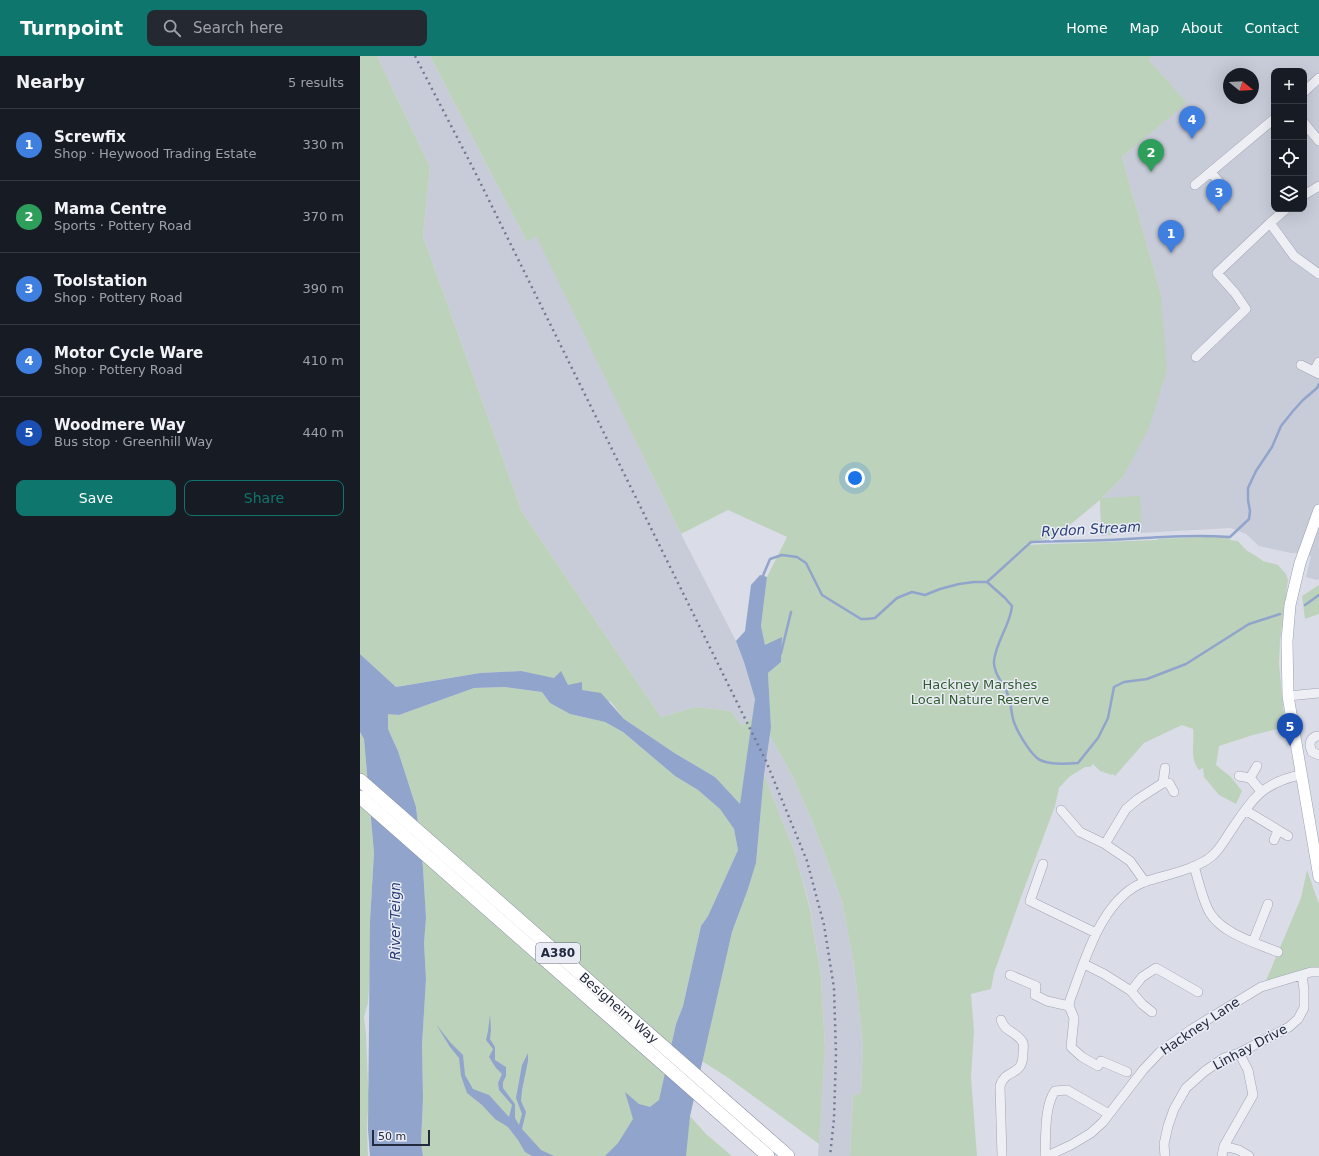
<!DOCTYPE html>
<html lang="en">
<head>
<meta charset="utf-8">
<style>
	:root { --surface:#171b24; --page:#242831; --text:#f1f3f6; --muted:#9ea1a6; --line:#363941; --accent:#0f766e }
	body { margin:0; font-family:"DejaVu Sans",sans-serif; background:var(--page); color:var(--text) }
	.controls { position:absolute; right:12px; top:12px; display:grid; overflow:hidden; border-radius:8px; box-shadow:0 4px 16px #0002 }
	.controls button { width:36px; height:36px; display:grid; place-items:center; padding:0; border:0; border-bottom:1px solid var(--line); background:var(--surface); color:var(--text); font:20px sans-serif }
	.compass { position:absolute; left:863px; top:12px; width:36px; height:36px; border-radius:50%; background:var(--surface); box-shadow:0 4px 16px #0002; rotate:108deg }
	.scale { position:absolute; left:12px; bottom:10px; width:58px; box-sizing:border-box; padding-left:4px; border:2px solid #23293e; border-top:0; font-size:11px; line-height:14px; white-space:nowrap; color:#23293e; -webkit-text-stroke:3px #eaecf5; paint-order:stroke }
	.you { position:absolute; left:495px; top:422px; width:14px; height:14px; margin:-10px; border:3px solid #fff; border-radius:50%; background:#1a73e8; box-shadow:0 0 0 6px #1a73e833 }
	.badge { display:grid; place-items:center; width:26px; height:26px; border-radius:50%; background:var(--accent); color:#fff; font-size:13px; font-weight:700 }
	.pin { position:absolute; translate:-50% -33px; filter:drop-shadow(0 1px 2px #0008) }
	.pin::after { content:''; position:absolute; top:21px; width:14px; height:12px; background:inherit; clip-path:polygon(0 0,100% 0,50% 100%) }
	.list { margin:0; padding:0; list-style:none }
	h2 { display:flex; justify-content:space-between; align-items:center; height:52px; margin:0; padding:0 16px; font-size:17px }
	h2 small { font-size:13px; font-weight:400; color:var(--muted) }
	.list li { display:grid; grid-template-columns:26px 1fr auto; gap:12px; align-items:center; box-sizing:border-box; height:72px; padding:0 16px; border-top:1px solid var(--line) }
	.list b { display:block; font-size:15px; white-space:nowrap }
	.list p { margin:0; font-size:13px; white-space:nowrap; color:var(--muted) }
	.list em { font-size:13px; font-style:normal; color:var(--muted) }
	.actions { display:flex; gap:8px; padding:12px 16px }
	.actions a { flex:1; padding:9px 0; border:1px solid var(--accent); border-radius:8px; text-align:center; font-size:14px; color:var(--accent) }
	.actions .main { background:var(--accent); color:#fff }
	.icon { flex:none; width:22px; height:22px; fill:none; stroke:currentColor; stroke-width:2; stroke-linecap:round; stroke-linejoin:round }
	.map { position:relative; flex:none; width:959px; height:1100px; overflow:hidden }
	header { display:flex; align-items:center; gap:24px; box-sizing:border-box; height:56px; padding:0 20px; background:var(--accent); color:#fff }
	header strong { font-size:19px }
	nav { display:flex; gap:22px; margin-inline-start:auto; font-size:14px }
	.search { width:280px; height:36px; background:var(--page); display:flex; align-items:center; gap:10px; box-sizing:border-box; padding:0 14px; border-radius:8px; color:var(--muted); font-size:15px }
	main { display:flex }
	aside { flex:1; background:var(--surface) }
	.map>svg:first-child { display:block }
	.built { fill:#c8ccd9; fill-rule:evenodd }
	.green { fill:#bdd2bb }
	.water { fill:#91a4cc }
	.lines { fill:none; stroke-linecap:round; stroke-linejoin:round }
	.stream { stroke:#91a4cc; stroke-width:2.5 }
	.minor-casing { stroke:#9fa3b1; stroke-width:10 }
	.major-casing { stroke:#999fb4; stroke-width:12 }
	.highway-casing { stroke:#80879f; stroke-width:14 }
	.minor { stroke:#edeff5; stroke-width:9 }
	.major { stroke:#fff; stroke-width:11 }
	.highway { stroke:#fff; stroke-width:13 }
	.rail { stroke:#727992; stroke-width:2.5; stroke-dasharray:2 4; stroke-linecap:butt }
	.labels { text-anchor:middle; dominant-baseline:central; stroke-width:3; stroke-linejoin:round; paint-order:stroke }
	.shield { fill:#eaecf5; stroke:#5f6475; stroke-width:1 }
	.shield-label { font-size:12px; font-weight:bold; fill:#23293e }
	.park-label { font-size:13px; fill:#305b2f; stroke:#eaecf5 }
	.street-label { font-size:13px; fill:#23293e; stroke:#eaecf5 }
	.water-label { font-size:14px; font-style:italic; fill:#2a3f76; stroke:#eaecf5 }
</style>
</head>
<body>
<header>
<strong>Turnpoint</strong>
<div class="search"><svg class="icon" aria-label="search" viewBox="0 0 24 24"><circle cx="10" cy="10" r="6"/><path d="M15 15l6 6"/></svg>Search here</div>
<nav><a>Home</a><a>Map</a><a>About</a><a>Contact</a></nav>
</header>
<main>
<aside>
<h2>Nearby<small>5 results</small></h2>
<ul class="list">
<li><span class="badge" style="background:#3f7fe0">1</span><div><b>Screwfix</b><p>Shop · Heywood Trading Estate</p></div><em>330 m</em></li>
<li><span class="badge" style="background:#2e9e5b">2</span><div><b>Mama Centre</b><p>Sports · Pottery Road</p></div><em>370 m</em></li>
<li><span class="badge" style="background:#3f7fe0">3</span><div><b>Toolstation</b><p>Shop · Pottery Road</p></div><em>390 m</em></li>
<li><span class="badge" style="background:#3f7fe0">4</span><div><b>Motor Cycle Ware</b><p>Shop · Pottery Road</p></div><em>410 m</em></li>
<li><span class="badge" style="background:#1a4fb4">5</span><div><b>Woodmere Way</b><p>Bus stop · Greenhill Way</p></div><em>440 m</em></li>
</ul>
<div class="actions"><a class="main">Save</a><a>Share</a></div>
</aside>
<div class="map">
<svg width="959" height="1100" viewBox="0 0 959 1100">
	<rect width="100%" height="100%" fill="#dadde7"/>
	<path class="built" d="M 17,0 L 70,0 L 167,186 L 176,179 L 321,478 L 376,585 L 384,606 L 395,643 L 393,661 L 382,670 L 371,655 L 336,651 L 301,661 L 162,456 L 63,180 L 70,111 Z
		M 792,0 L 959,0 L 959,523 L 957,524 L 946,521 L 951,500 L 939,497 L 931,497 L 899,490 L 886,478 L 871,472 L 762,478 L 741,480 L 740,444 L 763,421 L 801,238 L 762,101 L 826,47 L 789,4 ZM 914,15 L 944,15 L 944,153 L 914,153 ZM 869,18 L 893,18 L 893,42 L 869,42 Z
		M 410,680 L 432,719 L 453,767 L 482,845 L 494,909 L 503,989 L 501,1039 L 493,1039 L 490,1100 L 458,1100 L 465,991 L 461,920 L 450,851 L 435,797 L 404,719 Z"/>
	<path class="green" d="M 0,0 L 17,0 L 70,111 L 63,180 L 162,456 L 301,661 L 336,651 L 371,655 L 382,670 L 393,661 L 380,749 L 355,721 L 316,698 L 264,663 L 251,646 L 161,615 L 120,617 L 36,631 L 0,598 Z
		M 70,0 L 792,0 L 789,4 L 827,47 L 762,101 L 801,238 L 807,314 L 789,372 L 763,421 L 742,442 L 780,440 L 782,476 L 742,478 L 740,444 L 699,478 L 664,489 L 798,484 L 797,483 L 868,480 L 870,484 L 878,485 L 886,494 L 896,500 L 903,505 L 918,509 L 926,518 L 928,524 L 920,585 L 919,608 L 925,671 L 893,679 L 859,690 L 856,709 L 871,721 L 882,735 L 876,748 L 859,739 L 844,721 L 843,712 L 839,714 C 829,702 835,687 833,673 L 822,669 L 784,687 L 755,720 L 753,718 L 752,719 L 740,715 L 733,708 L 730,711 L 725,711 L 709,721 L 699,732 L 695,750 L 661,841 L 634,917 L 631,933 L 611,938 L 614,975 L 611,1021 L 617,1100 L 490,1100 L 493,1039 L 501,1038 L 503,989 L 494,909 L 482,845 L 453,767 L 432,719 L 410,680 L 411,672 L 408,617 L 421,606 L 422,582 L 405,590 L 401,570 L 407,521 L 427,481 L 368,454 L 321,478 L 176,180 L 167,186 Z
		M 959,529 L 959,558 L 945,563 L 942,540 Z
		M 144,631 L 182,636 L 190,647 L 210,658 L 245,666 L 263,676 L 315,720 L 338,734 L 360,753 L 374,773 L 378,794 L 348,860 L 341,870 L 323,950 L 316,968 L 308,1004 L 337,1028 L 330,1060 L 346,1078 L 372,1100 L 63,1100 L 61,1087 L 63,1042 L 62,989 L 66,923 L 64,887 L 66,862 L 63,812 L 56,751 L 38,695 L 28,673 L 28,657 L 39,659 L 114,632 Z
		M 0,676 L 4,683 L 14,797 L 10,865 L 10,913 L 8,947 L 4,961 L 6,978 L 8,1029 L 10,1042 L 8,1052 L 7,1075 L 8,1100 L 0,1100 Z
		M 404,719 L 435,797 L 450,853 L 461,920 L 465,991 L 459,1088 L 367,1021 L 342,1005 L 372,876 L 388,833 L 396,807 Z
		M 947,814 L 959,848 L 959,911 L 905,927 L 941,842 Z"/>
	<path class="water" d="M 400,519 L 407,521 L 401,570 L 405,589 L 422,581 L 421,606 L 408,617 L 411,672 L 404,719 L 396,807 L 388,833 L 372,876 L 330,1060 L 326,1100 L 245,1100 L 258,1087 L 273,1063 L 265,1036 L 279,1048 L 290,1051 L 299,1044 L 316,968 L 323,950 L 341,870 L 348,860 L 378,794 L 374,773 L 360,753 L 338,734 L 315,720 L 263,676 L 245,666 L 210,658 L 190,647 L 182,636 L 144,631 L 114,632 L 39,659 L 28,658 L 28,673 L 38,695 L 56,751 L 63,812 L 66,862 L 64,887 L 66,923 L 62,989 L 63,1042 L 61,1087 L 63,1100 L 10,1100 L 8,1074 L 10,865 L 14,797 L 4,683 L 0,676 L 0,598 L 36,631 L 120,617 L 161,615 L 194,622 L 201,615 L 208,629 L 222,626 L 222,634 L 241,637 L 264,663 L 316,698 L 355,721 L 380,748 L 395,643 L 384,606 L 376,585 L 385,575 L 391,529 Z
		M 130,959 L 131,974 L 130,983 L 135,991 L 135,1004 L 146,1011 L 146,1020 L 143,1026 L 143,1032 L 155,1048 L 155,1062 L 159,1069 L 162,1058 L 156,1042 L 162,1009 L 168,997 L 168,1005 L 162,1034 L 161,1045 L 166,1056 L 162,1073 L 181,1094 L 194,1100 L 172,1100 L 165,1096 L 158,1084 L 148,1071 L 135,1063 L 122,1049 L 107,1037 L 101,1020 L 99,1002 L 90,991 L 76,968 L 90,986 L 103,999 L 105,1019 L 113,1033 L 129,1039 L 149,1061 L 152,1049 L 139,1034 L 138,1027 L 142,1018 L 136,1012 L 129,1001 L 133,993 L 126,984 L 128,975 Z"/>
	<g class="lines">
		<path class="stream" d="M 402,522 L 410,503 L 422,499 L 437,501 L 446,507 L 462,539 L 501,563 L 507,563 L 515,562 L 537,542 L 552,536 L 565,539 L 580,533 L 599,528 L 614,526 L 627,526 L 671,486 C 696,485 722,485 747,484 C 789,482 829,478 870,481 L 889,463 L 890,455 L 888,444 L 888,432 L 896,415 L 912,391 L 921,370 L 933,355 L 943,344 L 957,332 L 959,328
			M 627,526 L 645,542 L 652,550 C 650,570 636,585 634,605 C 633,617 644,628 648,639 C 651,646 651,655 653,663 C 656,674 668,694 677,702 C 685,709 707,708 718,707 L 738,682 L 748,662 L 754,631 L 764,626 L 787,623 L 826,608 L 889,568 L 920,558
			M 945,549 L 959,539
			M 420,598 L 421,597 L 431,556"/>
		<defs>
			<path id="minor" d="M 944,36 L 959,22
				M 944,67 L 959,85
				M 851,116 L 864,132
				M 835,129 L 914,63
				M 944,139 L 959,130
				M 926,153 L 910,167 L 934,200 L 959,218
				M 836,301 L 886,253 L 875,237 L 857,217 L 910,167
				M 941,309 L 959,318
				M 954,315 L 959,306
				M 928,640 L 959,637
				M 959,680 C 953,680 950,684 950,690 L 952,696 L 959,699
				M 897,710 L 890,722 L 901,735
				M 879,720 L 890,722
				M 803,727 L 809,727 L 814,736
				M 701,754 L 720,776 L 745,788 L 770,805 L 785,826
				M 885,754 L 928,780
				M 914,784 L 918,775
				M 745,788 L 766,753 L 778,743 L 803,727 L 805,712
				M 683,808 L 670,845 L 736,877
				M 834,810 C 838,823 843,846 850,857 C 863,878 896,887 918,896
				M 893,886 L 908,848
				M 724,908 L 744,918 L 771,935
				M 650,919 L 676,930 L 675,939 L 687,945 L 709,950
				M 709,950 L 710,944 C 725,904 742,840 787,825 C 806,819 837,813 852,800 C 859,794 865,784 870,776 C 891,745 901,727 940,719
				M 709,950 L 714,962 L 711,991 L 722,1001 L 738,1010 L 741,1005 L 767,1016
				M 792,956 L 782,948 L 771,935 L 782,921 L 796,912 L 838,936
				M 641,964 C 642,967 644,970 646,972 C 652,977 660,980 663,987 C 664,989 663,994 663,997 C 663,1022 646,1011 640,1030 L 642,1100
				M 864,1090 L 879,1094 L 889,1100
				M 685,1100 C 686,1081 684,1050 695,1035 L 707,1034 L 749,1058
				M 687,1100 L 711,1089 L 731,1077 L 743,1066 L 783,1014 L 800,996 L 832,973 L 901,931 L 951,916 L 959,916
				M 805,1100 L 804,1088 L 808,1070 L 814,1053 L 826,1032 L 845,1015 L 864,1002 L 879,997 L 929,971 L 938,963 L 944,952 L 944,934 L 942,919
				M 862,1100 L 864,1090 L 893,1039 L 888,1014 L 879,997"/>
			<path id="major" d="M 959,454 L 940,507 L 930,549 L 927,585 L 928,640 L 959,821"/>
			<g id="highway">
				<path id="s1" d="M 0,724 L 428,1100"/>
				<path d="M 0,741 L 408,1100"/>
			</g>
		</defs>
		<use href="#minor" class="minor-casing"/>
		<use href="#major" class="major-casing"/>
		<use href="#highway" class="highway-casing"/>
		<use href="#minor" class="minor"/>
		<use href="#major" class="major"/>
		<use href="#highway" class="highway"/>
		<path class="rail" d="M 55,0 L 115,116 L 406,705 L 447,805 L 464,869 L 474,932 L 476,998 L 474,1063 L 470,1100"/>
	</g>
	<g class="labels">
		<rect class="shield" x="176" y="887" width="44" height="20" rx="3"/>
		<g class="shield-label">
			<text x="198" y="897">A380</text>
		</g>
		<g class="park-label">
			<text x="620" y="628">Hackney Marshes<tspan x="620" dy="15">Local Nature Reserve</tspan></text>
		</g>
		<g class="street-label">
			<text stroke="none"><textPath href="#s1" startOffset="345">Besigheim Way</textPath></text>
			<text transform="translate(840 970) rotate(-34)">Hackney Lane</text>
			<text transform="translate(890 991) rotate(-28)">Linhay Drive</text>
		</g>
		<g class="water-label">
			<text transform="translate(731 473) rotate(-3)">Rydon Stream</text>
			<text transform="translate(35 865) rotate(-90)">River Teign</text>
		</g>
	</g>
</svg>
<div class="controls">
<button>+</button>
<button>−</button>
<button><svg class="icon" aria-label="locate" viewBox="0 0 24 24"><circle cx="12" cy="12" r="6"/><path d="M12 2v4M12 18v4M2 12h4M18 12h4"/></svg></button>
<button><svg class="icon" aria-label="layers" viewBox="0 0 24 24"><path d="M12 4l9 5-9 5-9-5zM3 14l9 5 9-5"/></svg></button>
</div>
<svg class="compass" viewBox="-18 -18 36 36"><path d="M0-13l5 13h-10z" fill="#e53935"/><path d="M0 13l5-13h-10z" fill="#9ea1a6"/></svg>
<div class="scale">50 m</div>
<div class="you"></div>
<div class="pin badge" style="left:811px;top:197px;background:#3f7fe0">1</div>
<div class="pin badge" style="left:791px;top:116px;background:#2e9e5b">2</div>
<div class="pin badge" style="left:859px;top:156px;background:#3f7fe0">3</div>
<div class="pin badge" style="left:832px;top:83px;background:#3f7fe0">4</div>
<div class="pin badge" style="left:930px;top:690px;background:#1a4fb4">5</div>
</div>
</main>
</body>
</html>
